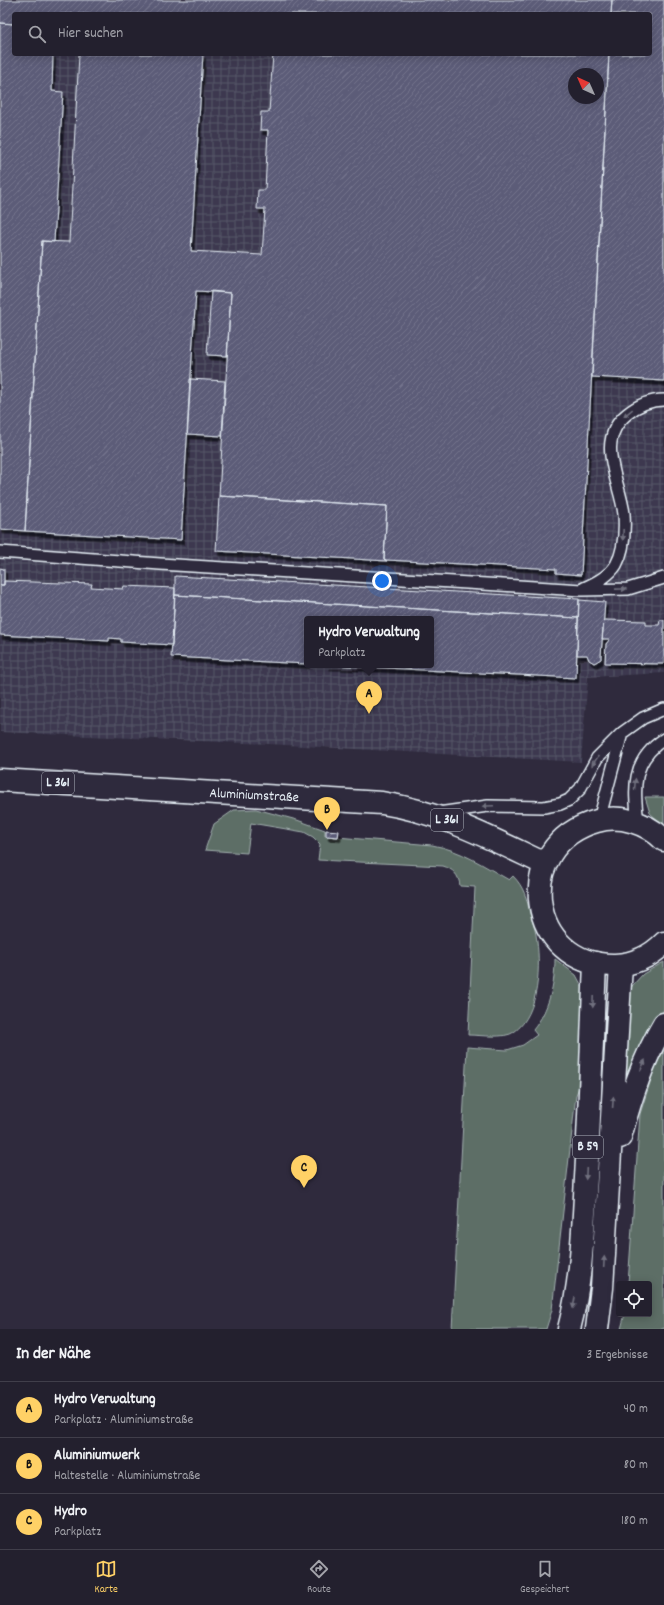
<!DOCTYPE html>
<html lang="de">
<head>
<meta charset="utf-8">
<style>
	:root { --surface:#23202e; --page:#2b2836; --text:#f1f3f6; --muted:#a3a3aa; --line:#403e4a; --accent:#ffd166 }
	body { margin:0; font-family:Dekko,sans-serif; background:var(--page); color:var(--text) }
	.controls { position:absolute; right:12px; bottom:12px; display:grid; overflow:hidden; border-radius:4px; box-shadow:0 2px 10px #0003 }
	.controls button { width:36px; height:36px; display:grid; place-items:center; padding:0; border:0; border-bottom:1px solid var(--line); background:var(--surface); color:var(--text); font:20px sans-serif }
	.compass { position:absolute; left:568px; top:68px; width:36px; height:36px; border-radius:50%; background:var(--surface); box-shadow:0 2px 10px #0003; rotate:315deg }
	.you { position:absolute; left:382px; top:581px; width:14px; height:14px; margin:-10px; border:3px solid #fff; border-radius:50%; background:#1a73e8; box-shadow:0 0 0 6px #1a73e833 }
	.badge { display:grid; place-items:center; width:26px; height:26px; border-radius:50%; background:var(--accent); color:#111; font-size:13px; font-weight:700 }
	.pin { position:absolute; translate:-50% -33px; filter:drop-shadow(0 1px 2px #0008) }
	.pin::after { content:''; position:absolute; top:21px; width:14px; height:12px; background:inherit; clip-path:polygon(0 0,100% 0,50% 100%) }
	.popup { position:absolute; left:304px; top:616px; width:130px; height:52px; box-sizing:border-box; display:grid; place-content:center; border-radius:4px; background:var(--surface); filter:drop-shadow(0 1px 3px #0005); font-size:13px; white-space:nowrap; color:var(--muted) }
	.popup b { font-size:15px; color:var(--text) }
	.popup::after { content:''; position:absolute; left:50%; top:100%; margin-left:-8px; border:8px solid transparent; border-top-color:var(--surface) }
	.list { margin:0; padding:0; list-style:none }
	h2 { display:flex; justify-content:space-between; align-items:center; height:52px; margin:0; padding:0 16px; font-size:17px }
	h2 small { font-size:13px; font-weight:400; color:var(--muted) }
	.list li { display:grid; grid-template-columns:26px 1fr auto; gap:12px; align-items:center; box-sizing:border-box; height:56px; padding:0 16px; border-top:1px solid var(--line) }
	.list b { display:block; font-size:15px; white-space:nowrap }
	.list p { margin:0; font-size:13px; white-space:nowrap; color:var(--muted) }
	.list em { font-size:13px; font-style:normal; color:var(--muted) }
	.icon { flex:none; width:22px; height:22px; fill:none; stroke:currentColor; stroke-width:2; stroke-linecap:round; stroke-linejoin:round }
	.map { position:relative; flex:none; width:664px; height:1329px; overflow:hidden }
	.search { position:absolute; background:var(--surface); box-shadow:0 2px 10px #0003; left:12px; right:12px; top:12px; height:44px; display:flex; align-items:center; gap:10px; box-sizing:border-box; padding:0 14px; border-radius:4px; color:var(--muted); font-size:15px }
	.sheet { height:220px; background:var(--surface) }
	nav { display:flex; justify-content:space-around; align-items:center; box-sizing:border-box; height:56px; border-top:1px solid var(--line); background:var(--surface); font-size:11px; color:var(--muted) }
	nav a { display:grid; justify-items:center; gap:2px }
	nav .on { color:var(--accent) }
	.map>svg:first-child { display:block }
	.industrial { fill:url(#industrial-grid); fill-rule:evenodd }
	.grass { fill:#5d6e66; stroke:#a2b0af }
	.building { fill:url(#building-hatch); stroke:#e8f1f8; fill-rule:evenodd; filter:url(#shadow) }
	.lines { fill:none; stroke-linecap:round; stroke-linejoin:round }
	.service-casing { stroke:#e8f1f8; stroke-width:14 }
	.primary-casing { stroke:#e8f1f8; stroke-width:25 }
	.motorway-casing { stroke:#e8f1f8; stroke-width:25 }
	.service { stroke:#2f2a3d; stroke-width:11 }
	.primary { stroke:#2f2a3d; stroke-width:22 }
	.motorway { stroke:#2f2a3d; stroke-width:22 }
	.oneway { fill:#70707e }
	.labels { text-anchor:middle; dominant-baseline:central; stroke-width:3; stroke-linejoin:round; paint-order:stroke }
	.shield { fill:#2f2a3d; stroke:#b0b5c0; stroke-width:1 }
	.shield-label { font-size:13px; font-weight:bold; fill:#e8f1f8 }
	.street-label { font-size:14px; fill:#e8f1f8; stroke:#2f2a3d }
</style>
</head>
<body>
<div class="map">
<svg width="664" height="1329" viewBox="0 0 664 1329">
	<defs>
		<pattern id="industrial-grid" width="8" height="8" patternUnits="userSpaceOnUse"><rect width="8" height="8" fill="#3c394f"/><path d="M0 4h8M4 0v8" fill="none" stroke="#585669"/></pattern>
		<pattern id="building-hatch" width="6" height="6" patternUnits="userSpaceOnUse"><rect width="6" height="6" fill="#5c5b78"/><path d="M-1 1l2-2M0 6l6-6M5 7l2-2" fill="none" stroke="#73738c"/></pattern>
		<filter id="shadow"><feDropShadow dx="2.5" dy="4.5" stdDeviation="0" flood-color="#0009"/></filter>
	</defs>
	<rect width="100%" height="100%" fill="#2f2a3d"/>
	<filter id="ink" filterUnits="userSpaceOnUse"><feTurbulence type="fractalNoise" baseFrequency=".025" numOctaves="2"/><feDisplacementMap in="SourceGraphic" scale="8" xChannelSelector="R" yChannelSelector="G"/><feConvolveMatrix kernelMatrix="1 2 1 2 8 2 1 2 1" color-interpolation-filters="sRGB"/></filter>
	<g filter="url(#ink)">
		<path class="industrial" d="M 0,0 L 664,0 L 664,673 L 588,677 L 581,762 L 269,744 L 0,732 ZM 14,14 L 650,14 L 650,54 L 14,54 ZM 574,74 L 598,74 L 598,98 L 574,98 ZM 307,619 L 431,619 L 431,665 L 307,665 Z"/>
		<path class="grass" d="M 645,797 L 664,797 L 664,826 L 650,813 Z
			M 256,809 L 297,820 L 325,830 L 325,836 L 432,845 C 461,850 484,866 509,880 L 513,876 C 524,887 527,899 530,914 C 532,921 535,928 536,935 C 541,963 540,1014 514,1032 C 505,1039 480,1035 468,1035 L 475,887 L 460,886 C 459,875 453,869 443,866 L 318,860 L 320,844 L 313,837 L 304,832 L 251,823 L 247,853 L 205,850 L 214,824 L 234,810 Z
			M 555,959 L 576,975 L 584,990 L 584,1074 L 576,1095 L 552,1310 L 546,1329 L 452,1329 L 467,1047 L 507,1050 L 523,1045 L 537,1035 L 533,1030 C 549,1010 555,984 555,959 Z
			M 664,962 L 664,1009 L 637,1060 L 623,1097 L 626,1003 L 632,986 L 643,974 Z
			M 664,1050 L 664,1329 L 621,1329 L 625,1314 L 649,1314 L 649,1284 L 628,1284 L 640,1114 L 655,1067 Z"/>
		<path class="building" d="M 0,0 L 612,0 L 611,14 L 14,14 L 14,24 L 0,23 Z
			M 612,0 L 664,0 L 664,381 L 592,377 L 609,54 L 650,54 L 650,14 L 611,14 Z
			M 0,23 L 14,24 L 14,54 L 53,54 L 52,91 L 63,92 L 54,242 L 42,241 L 25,531 L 0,529 Z
			M 79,54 L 203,54 L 191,251 L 262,255 L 265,209 L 257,209 L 258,190 L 265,190 L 268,130 L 260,130 L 261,112 L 269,112 L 273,54 L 609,54 L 581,575 L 556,573 L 556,569 L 386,560 L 384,559 L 387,506 L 219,496 L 231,293 L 196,291 L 181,540 L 25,531 L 42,241 L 69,242 ZM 574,74 L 598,74 L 598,98 L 574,98 Z
			M 211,291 L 231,293 L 227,356 L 207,355 Z
			M 190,379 L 225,381 L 222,436 L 187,434 Z
			M 219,496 L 387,506 L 384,559 L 387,561 L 216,551 Z
			M 0,568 L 4,569 L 4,585 L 0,585 Z
			M 175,576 L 579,599 L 578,618 L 175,595 Z
			M 4,581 L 92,584 L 91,587 L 123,589 L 124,586 L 175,588 L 172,645 L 121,642 L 121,639 L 109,638 L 109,641 L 0,635 L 0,585 L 4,585 Z
			M 175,595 L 578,618 L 576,678 L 327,665 L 431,665 L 431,619 L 307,619 L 307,664 L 171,657 Z
			M 579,600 L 605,602 L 601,656 L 601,659 L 596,662 L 594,663 L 589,660 L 587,655 L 577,655 Z
			M 604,620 L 646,621 L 646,625 L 659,625 L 660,620 L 664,620 L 664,664 L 605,663 L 606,644 L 610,639 L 602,639 Z
			M 326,830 L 339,831 L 338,837 L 326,836 Z"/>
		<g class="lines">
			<defs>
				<path id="service" d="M 0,552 L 160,564 L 582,590 L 628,589 L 664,578
					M 584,588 C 596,583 609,576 616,565 C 624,551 625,530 624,514 C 620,480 594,441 627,414 C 638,405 651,400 664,400
					M 438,813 L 488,806 L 544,807 L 560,804 L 569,800 L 580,789 L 597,758 L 622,733
					M 599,820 L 622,733 L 643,718 L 664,709
					M 638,823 C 634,788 631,761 664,739"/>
				<path id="primary" d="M 0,780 L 382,803 C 441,812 492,839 545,864
					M 664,840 C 647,823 620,814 597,821 C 510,845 527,967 615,965 C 634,964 651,956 664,943"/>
				<path id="motorway" d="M 620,1137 C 631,1097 643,1059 664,1024
					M 569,1329 C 582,1280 583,1228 586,1178 C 590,1107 592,1035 595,963
					M 597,1329 L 602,1288 L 621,965"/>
			</defs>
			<use href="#service" class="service-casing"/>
			<use href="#primary" class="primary-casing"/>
			<use href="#motorway" class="motorway-casing"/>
			<use href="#service" class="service"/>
			<use href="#primary" class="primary"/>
			<use href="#motorway" class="motorway"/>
		</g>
		<defs><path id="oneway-solid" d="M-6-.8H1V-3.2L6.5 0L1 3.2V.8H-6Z"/></defs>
		<g class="oneway">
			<use href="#oneway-solid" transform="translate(628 413) rotate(141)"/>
			<use href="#oneway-solid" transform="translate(623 535) rotate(92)"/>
			<use href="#oneway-solid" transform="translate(621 589) rotate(-1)"/>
			<use href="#oneway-solid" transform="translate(595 761) rotate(124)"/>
			<use href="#oneway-solid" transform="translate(635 784) rotate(-85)"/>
			<use href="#oneway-solid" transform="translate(488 806) rotate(177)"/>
			<use href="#oneway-solid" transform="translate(593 1002) rotate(92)"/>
			<use href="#oneway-solid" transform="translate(643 1065) rotate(-67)"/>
			<use href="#oneway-solid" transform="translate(613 1102) rotate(-86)"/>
			<use href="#oneway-solid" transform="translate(586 1174) rotate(93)"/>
			<use href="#oneway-solid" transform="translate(604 1262) rotate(-87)"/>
			<use href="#oneway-solid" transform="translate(574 1303) rotate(100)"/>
		</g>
	</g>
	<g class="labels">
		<g class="shield">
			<rect x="42" y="772" width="32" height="22" rx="3"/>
			<rect x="431" y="809" width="32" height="22" rx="3"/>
			<rect x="573" y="1136" width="30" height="22" rx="3"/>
		</g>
		<g class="shield-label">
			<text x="58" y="783">L 361</text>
			<text x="447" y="820">L 361</text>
			<text x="588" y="1147">B 59</text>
		</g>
		<g class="street-label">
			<text transform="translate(254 796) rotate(3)">Aluminiumstraße</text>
		</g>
	</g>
</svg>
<div class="controls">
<button><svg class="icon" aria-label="locate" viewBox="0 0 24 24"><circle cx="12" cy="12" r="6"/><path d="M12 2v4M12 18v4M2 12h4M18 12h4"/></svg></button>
</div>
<svg class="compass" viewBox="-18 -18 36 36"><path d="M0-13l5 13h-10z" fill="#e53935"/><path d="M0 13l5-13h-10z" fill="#a3a3aa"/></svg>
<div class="you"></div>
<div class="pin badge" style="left:369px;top:714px">A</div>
<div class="popup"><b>Hydro Verwaltung</b>Parkplatz</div>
<div class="pin badge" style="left:327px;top:830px">B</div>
<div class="pin badge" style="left:304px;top:1188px">C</div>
<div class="search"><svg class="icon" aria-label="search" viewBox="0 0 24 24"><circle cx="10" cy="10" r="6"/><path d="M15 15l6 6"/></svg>Hier suchen</div>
</div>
<section class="sheet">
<h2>In der Nähe<small>3 Ergebnisse</small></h2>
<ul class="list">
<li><span class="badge">A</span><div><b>Hydro Verwaltung</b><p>Parkplatz · Aluminiumstraße</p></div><em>40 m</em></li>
<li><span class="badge">B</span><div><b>Aluminiumwerk</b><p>Haltestelle · Aluminiumstraße</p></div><em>80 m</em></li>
<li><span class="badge">C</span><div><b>Hydro</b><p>Parkplatz</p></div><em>180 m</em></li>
</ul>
</section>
<nav>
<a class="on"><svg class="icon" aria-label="map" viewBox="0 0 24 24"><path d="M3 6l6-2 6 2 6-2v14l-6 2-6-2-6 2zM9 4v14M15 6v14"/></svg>Karte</a>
<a><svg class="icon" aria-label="directions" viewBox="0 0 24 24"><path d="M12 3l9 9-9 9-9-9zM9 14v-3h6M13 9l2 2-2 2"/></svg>Route</a>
<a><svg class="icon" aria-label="saved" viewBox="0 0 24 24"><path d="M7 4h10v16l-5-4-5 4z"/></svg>Gespeichert</a>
</nav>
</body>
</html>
